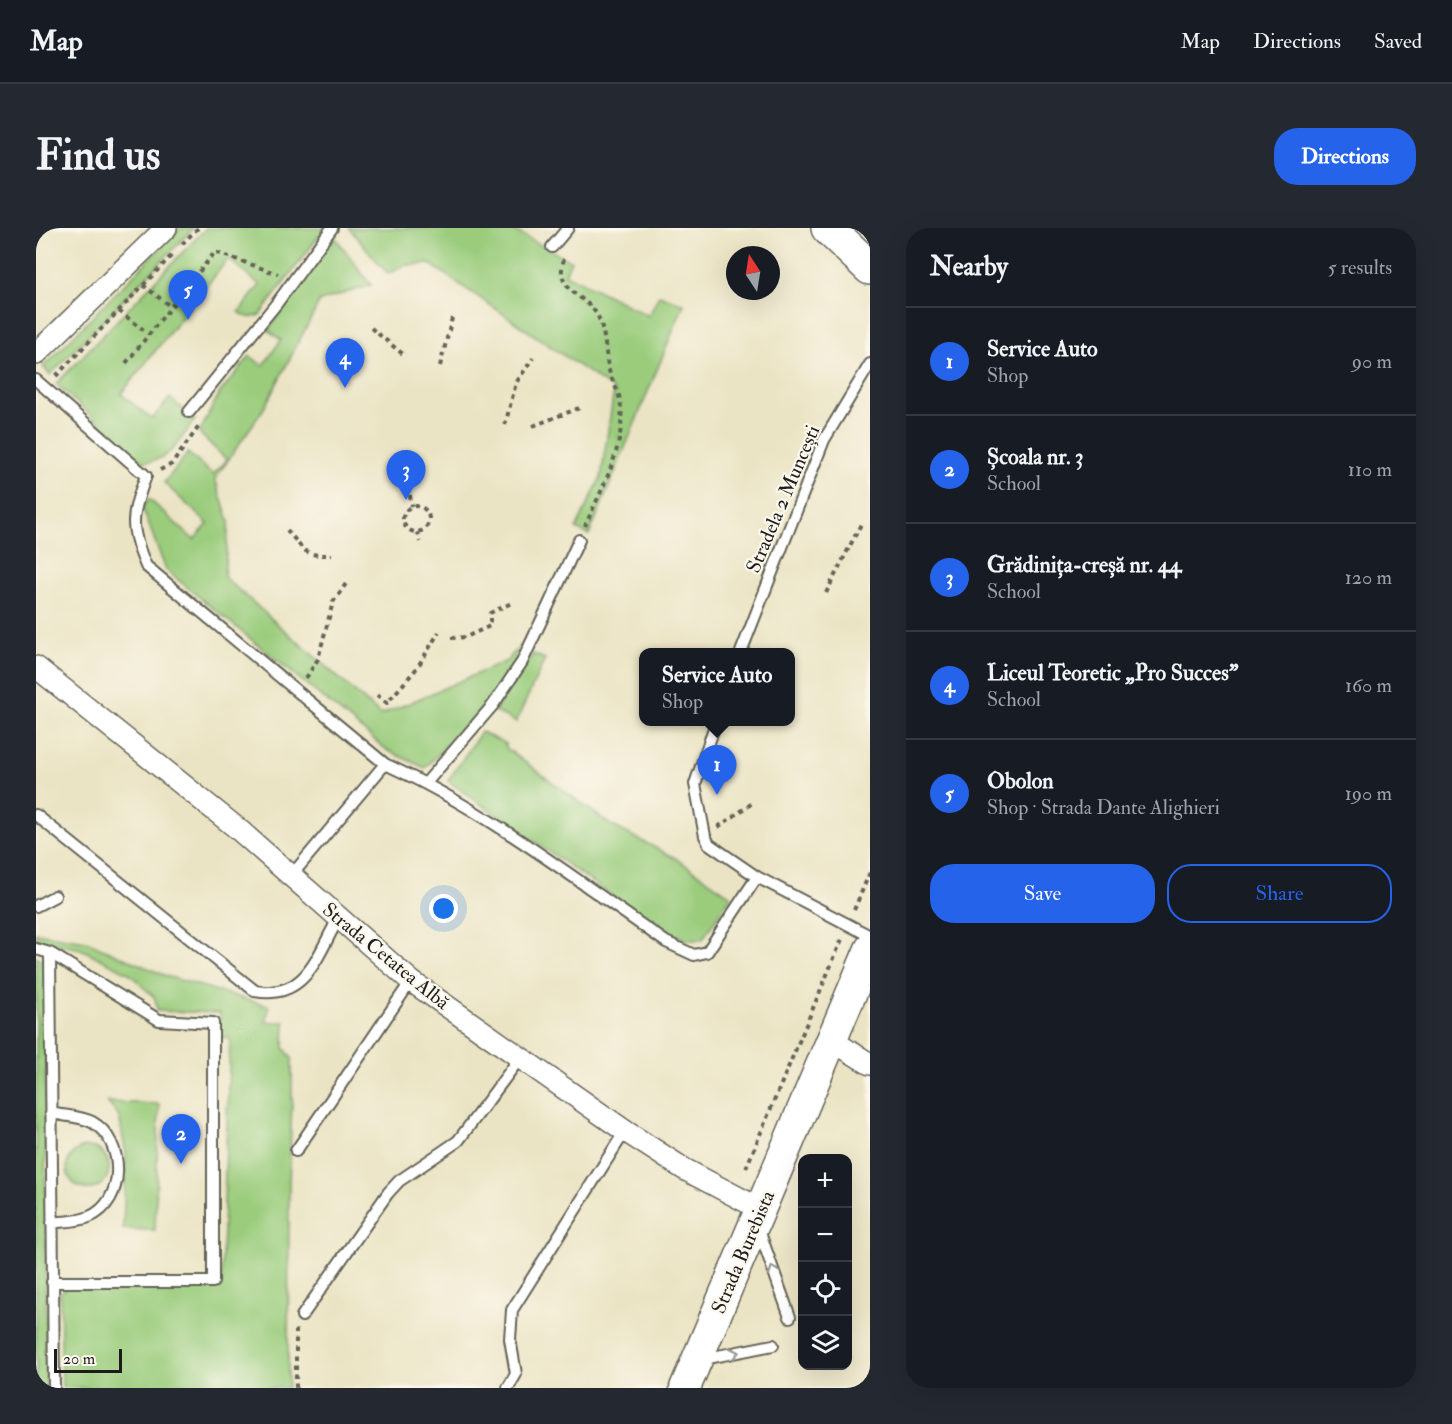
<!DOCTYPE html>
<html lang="en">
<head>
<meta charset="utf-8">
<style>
	:root { --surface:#171b24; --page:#242831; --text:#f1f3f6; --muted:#9ea1a6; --line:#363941; --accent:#2563eb }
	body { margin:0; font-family:"IM FELL Double Pica",serif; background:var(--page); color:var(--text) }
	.controls { position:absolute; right:18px; bottom:18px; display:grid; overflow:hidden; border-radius:12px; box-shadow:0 6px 24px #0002 }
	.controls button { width:54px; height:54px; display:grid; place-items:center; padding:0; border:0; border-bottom:2px solid var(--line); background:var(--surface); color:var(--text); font:30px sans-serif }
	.compass { position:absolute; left:690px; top:18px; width:54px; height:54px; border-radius:50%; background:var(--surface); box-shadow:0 6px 24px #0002; rotate:348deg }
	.scale { position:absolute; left:18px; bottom:15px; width:68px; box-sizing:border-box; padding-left:6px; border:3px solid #1c1c1c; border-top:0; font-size:16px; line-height:21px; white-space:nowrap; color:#1c1c1c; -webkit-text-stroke:4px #fbf7ec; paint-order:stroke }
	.you { position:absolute; left:408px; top:681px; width:21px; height:21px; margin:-15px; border:4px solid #fff; border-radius:50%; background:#1a73e8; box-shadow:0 0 0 9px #1a73e833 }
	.badge { display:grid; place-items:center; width:39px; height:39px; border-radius:50%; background:var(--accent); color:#fff; font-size:20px; font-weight:700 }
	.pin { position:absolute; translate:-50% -50px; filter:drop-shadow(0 2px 3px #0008) }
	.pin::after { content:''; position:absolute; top:32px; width:21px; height:18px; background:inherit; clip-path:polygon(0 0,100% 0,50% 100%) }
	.popup { position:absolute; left:603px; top:420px; width:156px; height:78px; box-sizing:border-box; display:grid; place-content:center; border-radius:12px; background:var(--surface); filter:drop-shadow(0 2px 4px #0005); font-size:20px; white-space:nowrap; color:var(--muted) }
	.popup b { font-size:22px; color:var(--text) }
	.popup::after { content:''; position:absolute; left:50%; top:100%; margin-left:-12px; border:12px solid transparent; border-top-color:var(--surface) }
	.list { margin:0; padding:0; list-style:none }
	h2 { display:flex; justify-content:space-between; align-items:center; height:78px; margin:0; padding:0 24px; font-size:26px }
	h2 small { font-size:20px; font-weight:400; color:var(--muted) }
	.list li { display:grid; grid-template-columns:39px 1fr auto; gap:18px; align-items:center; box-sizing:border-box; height:108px; padding:0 24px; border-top:2px solid var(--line) }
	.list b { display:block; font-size:22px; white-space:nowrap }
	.list p { margin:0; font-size:20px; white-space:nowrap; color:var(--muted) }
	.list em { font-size:20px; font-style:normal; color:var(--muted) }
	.actions { display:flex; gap:12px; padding:18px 24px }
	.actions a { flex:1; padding:14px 0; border:2px solid var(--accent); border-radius:24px; text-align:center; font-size:21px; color:var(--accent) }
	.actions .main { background:var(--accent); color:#fff }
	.icon { flex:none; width:33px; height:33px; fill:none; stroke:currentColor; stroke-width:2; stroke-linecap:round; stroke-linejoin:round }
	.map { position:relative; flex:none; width:834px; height:1160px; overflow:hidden; border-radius:24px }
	header { display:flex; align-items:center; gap:36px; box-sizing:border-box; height:84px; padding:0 30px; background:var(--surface); border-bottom:2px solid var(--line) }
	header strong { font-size:28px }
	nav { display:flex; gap:33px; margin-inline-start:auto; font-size:21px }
	.intro { display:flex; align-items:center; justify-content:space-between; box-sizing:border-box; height:144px; padding:0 36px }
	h1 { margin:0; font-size:42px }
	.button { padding:15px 27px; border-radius:24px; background:var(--accent); color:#fff; font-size:21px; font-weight:700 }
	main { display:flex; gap:36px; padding:0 36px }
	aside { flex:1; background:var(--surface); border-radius:24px; box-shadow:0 6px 24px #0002 }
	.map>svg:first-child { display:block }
	.green { fill:#9acc7c; stroke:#5b744c; stroke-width:1.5 }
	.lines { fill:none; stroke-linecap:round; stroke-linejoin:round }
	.lane-casing { stroke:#646257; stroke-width:14 }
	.street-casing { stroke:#646257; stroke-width:24 }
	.secondary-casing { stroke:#646257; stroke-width:33 }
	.primary-casing { stroke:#646257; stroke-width:36 }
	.path { stroke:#646257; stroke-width:4; stroke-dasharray:4.5 4.5; stroke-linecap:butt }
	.lane { stroke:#fff; stroke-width:10 }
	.street { stroke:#fff; stroke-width:21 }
	.secondary { stroke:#fff; stroke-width:30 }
	.primary { stroke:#fff; stroke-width:33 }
	.oneway { stroke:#999 }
	.labels { text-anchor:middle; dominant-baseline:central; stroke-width:4.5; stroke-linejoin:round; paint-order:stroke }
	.street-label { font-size:20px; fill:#1c1c1c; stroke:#fbf7ec }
</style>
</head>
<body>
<header>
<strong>Map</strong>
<nav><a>Map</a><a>Directions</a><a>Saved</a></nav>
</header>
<div class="intro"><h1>Find us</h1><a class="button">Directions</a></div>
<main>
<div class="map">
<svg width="834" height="1160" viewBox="0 0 834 1160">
	<rect width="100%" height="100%" fill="#fbf7ec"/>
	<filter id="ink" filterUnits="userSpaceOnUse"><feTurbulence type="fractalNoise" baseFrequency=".0167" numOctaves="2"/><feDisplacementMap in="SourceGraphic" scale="12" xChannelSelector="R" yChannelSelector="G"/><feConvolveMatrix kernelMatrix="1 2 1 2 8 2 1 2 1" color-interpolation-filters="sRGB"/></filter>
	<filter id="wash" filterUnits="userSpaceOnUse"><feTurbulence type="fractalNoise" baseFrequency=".008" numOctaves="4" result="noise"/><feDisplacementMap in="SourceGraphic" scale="24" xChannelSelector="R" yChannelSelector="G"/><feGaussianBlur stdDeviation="1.35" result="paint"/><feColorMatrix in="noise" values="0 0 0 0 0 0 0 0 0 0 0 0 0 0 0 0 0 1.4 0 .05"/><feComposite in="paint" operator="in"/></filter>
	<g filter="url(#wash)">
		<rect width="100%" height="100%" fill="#ebe4c4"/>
		<path class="green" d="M 144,0 L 158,0 L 14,147 L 7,139 Z
			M 170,0 L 289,0 L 224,87 C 215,91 211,90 203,84 L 224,57 L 192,31 L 85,166 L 116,191 L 134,170 L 159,192 C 144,211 134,234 107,234 L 20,156 Z
			M 313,0 L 473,0 L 535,33 L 529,46 L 613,88 L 623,67 L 648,76 L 553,307 L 540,301 L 565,249 L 578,162 L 394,36 L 370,37 L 352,46 Z
			M 299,9 L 335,57 L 284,73 L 228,180 L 179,251 L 193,293 L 188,349 L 345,487 L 471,433 L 486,416 L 489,420 L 451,476 L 389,540 L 351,522 L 130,342 L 106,279 L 113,271 L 158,312 L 172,296 L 128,255 L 152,225 L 177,247 L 191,232 L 163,205 L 183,166 L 214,128 L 227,138 L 245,112 L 232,102 Z
			M 497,426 L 509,431 L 480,494 L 458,483 Z
			M 445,504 L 470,516 L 470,520 L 575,597 L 639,630 L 695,668 L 666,712 L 650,712 L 619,698 L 412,553 Z
			M 0,705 L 50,713 L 130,748 L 233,778 L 230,794 L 249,794 L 248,820 L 256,830 L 256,870 L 253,958 L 252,1160 L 26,1160 L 24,1065 L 31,1059 L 185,1057 L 194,810 L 184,809 L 184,785 L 121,783 L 119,770 L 93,745 L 45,721 L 0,712 Z
			M 0,729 L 6,733 L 9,748 L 10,1160 L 0,1160 Z
			M 71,874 L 123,876 L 119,1002 L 87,1001 L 90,926 L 83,888 Z
			M31 940a21 21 0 1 1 42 0a21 21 0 1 1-42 0Z"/>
	</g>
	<g filter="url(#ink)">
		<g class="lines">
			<defs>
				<path id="lane" d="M 516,19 L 532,0
					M 0,152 L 110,248 C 95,287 93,299 110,338 L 349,536
					M 153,184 L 241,75 L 296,0
					M 705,424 L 788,212 L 834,136
					M 680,494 L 659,556 L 669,608 L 673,616 L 721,649 L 834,708
					M 390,555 L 457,477 L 486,434 L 543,312
					M 0,587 L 219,763 C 270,772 281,728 302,691
					M 255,648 L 349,536 C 450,582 539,651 630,714 L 658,727 L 671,724 L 721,649
					M 0,678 L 19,668
					M 0,721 L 14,725 L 18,1160
					M 14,725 L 123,792 L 177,795 L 177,1054 L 16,1054
					M 15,885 C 27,888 45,888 56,894 C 90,913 90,974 53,989 C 42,994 27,993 16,995
					M 260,923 L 375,753
					M 723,1002 L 754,1089
					M 266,1088 L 352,965 L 363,953 L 422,913 L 484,830
					M 667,1131 L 737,1117
					M 472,1160 L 480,1146 L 474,1111 L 476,1082 L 589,903"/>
				<path id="street" d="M 0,126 L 130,0
					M 0,439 L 202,601 L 375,753 L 589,903 L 648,941 L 726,982
					M 795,812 L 834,836"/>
				<path id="secondary" d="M 649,1160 L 834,721"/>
				<path id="primary" d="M 792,0 L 834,40"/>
			</defs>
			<use href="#lane" class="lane-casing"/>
			<use href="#street" class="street-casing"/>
			<use href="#secondary" class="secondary-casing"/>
			<use href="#primary" class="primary-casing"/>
			<path class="path" d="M 146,16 L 162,0
				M 528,31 C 518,62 546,65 560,85 C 569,99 569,122 572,138 C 574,150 582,161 584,172 C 592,215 566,260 549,298
				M 107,57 L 135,79
				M 83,83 L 113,106
				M 335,100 L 368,127
				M 90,135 L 179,24 L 242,46
				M 404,138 L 416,90
				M 20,148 L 137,26
				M 469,197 L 480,155 L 497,130
				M 497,198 L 546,179
				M 124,242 L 136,236 L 164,197
				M 372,258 L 376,278
				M367 291a13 13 0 1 1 26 0a13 13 0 1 1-26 0Z
				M 251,302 C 269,323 267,328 296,327
				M 382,304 L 384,314
				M 790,365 L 826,294
				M 415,410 L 430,409 L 454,398 L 454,385 L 478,374
				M 270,450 L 282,431 L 297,374 L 312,353
				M 341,467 L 351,475 L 381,440 L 403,404
				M 682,599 L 718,574
				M 818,682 L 834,644
				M 710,940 L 806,711
				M 260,1160 L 260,1101"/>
			<use href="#lane" class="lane"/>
			<use href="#street" class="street"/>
			<use href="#secondary" class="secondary"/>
			<use href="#primary" class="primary"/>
		</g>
		<defs><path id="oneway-chevron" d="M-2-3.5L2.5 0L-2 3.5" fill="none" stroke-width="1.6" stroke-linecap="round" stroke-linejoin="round" transform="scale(1.5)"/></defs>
		<g class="oneway">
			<use href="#oneway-chevron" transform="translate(737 1042) rotate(-109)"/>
			<use href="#oneway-chevron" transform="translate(699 1125) rotate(-11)"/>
		</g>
	</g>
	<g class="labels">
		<g class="street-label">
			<text transform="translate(747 271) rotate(-67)">Stradela 2 Muncești</text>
			<text transform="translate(350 728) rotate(39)">Strada Cetatea Albă</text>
			<text transform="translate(707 1024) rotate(-67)">Strada Burebista</text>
		</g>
	</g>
</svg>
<div class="controls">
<button>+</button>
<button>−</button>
<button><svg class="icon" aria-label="locate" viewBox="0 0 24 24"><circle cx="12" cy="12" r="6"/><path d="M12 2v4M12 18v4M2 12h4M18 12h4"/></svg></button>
<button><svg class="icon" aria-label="layers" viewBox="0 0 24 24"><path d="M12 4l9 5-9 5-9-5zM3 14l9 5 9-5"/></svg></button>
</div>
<svg class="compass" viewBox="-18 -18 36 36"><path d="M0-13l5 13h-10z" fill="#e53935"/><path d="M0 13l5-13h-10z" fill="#9ea1a6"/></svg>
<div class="scale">20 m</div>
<div class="you"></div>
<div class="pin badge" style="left:681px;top:567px">1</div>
<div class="popup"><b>Service Auto</b>Shop</div>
<div class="pin badge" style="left:145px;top:936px">2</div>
<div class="pin badge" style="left:370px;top:272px">3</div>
<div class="pin badge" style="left:309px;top:160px">4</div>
<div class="pin badge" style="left:152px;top:92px">5</div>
</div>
<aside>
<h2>Nearby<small>5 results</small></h2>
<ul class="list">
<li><span class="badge">1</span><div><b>Service Auto</b><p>Shop</p></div><em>90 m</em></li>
<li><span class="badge">2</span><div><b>Școala nr. 3</b><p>School</p></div><em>110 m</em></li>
<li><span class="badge">3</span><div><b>Grădinița-creșă nr. 44</b><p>School</p></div><em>120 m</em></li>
<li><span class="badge">4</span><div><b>Liceul Teoretic „Pro Succes&quot;</b><p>School</p></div><em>160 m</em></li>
<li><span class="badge">5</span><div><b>Obolon</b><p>Shop · Strada Dante Alighieri</p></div><em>190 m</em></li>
</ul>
<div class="actions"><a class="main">Save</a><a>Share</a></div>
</aside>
</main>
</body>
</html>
